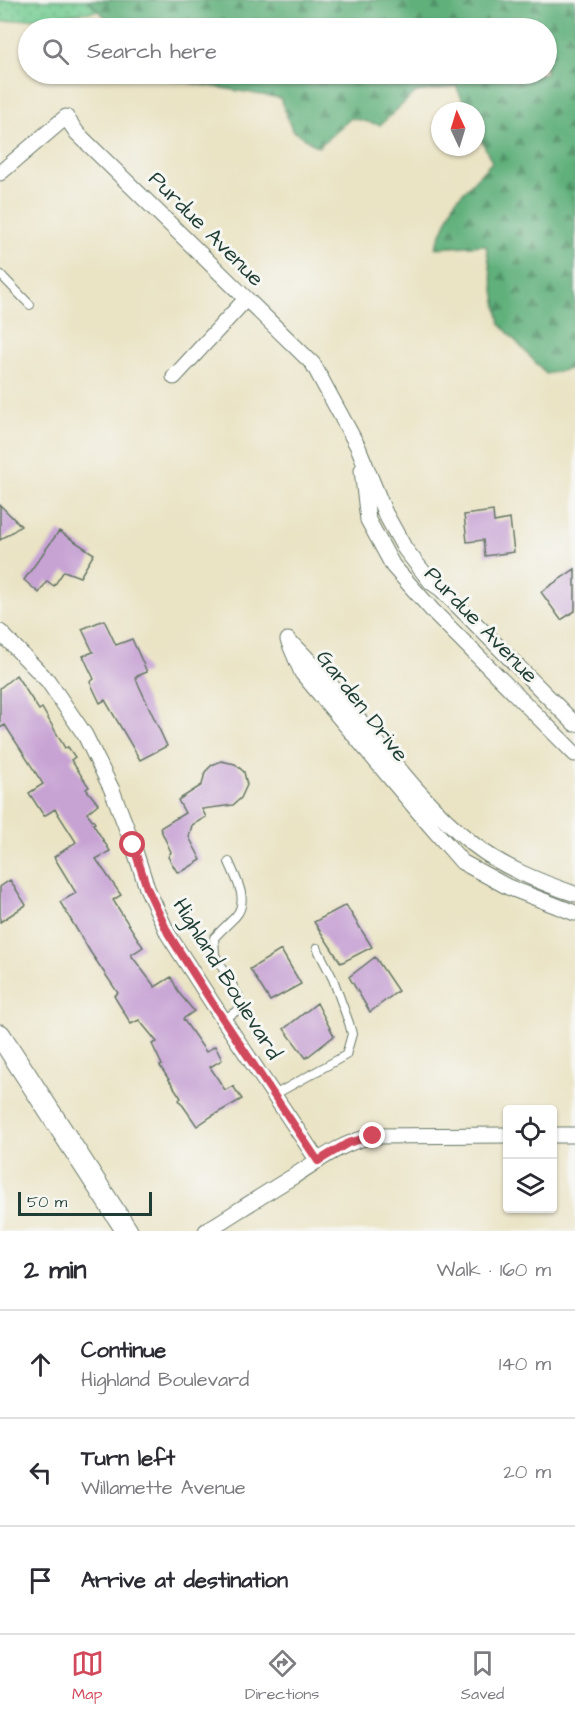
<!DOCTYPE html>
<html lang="en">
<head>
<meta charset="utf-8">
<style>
	:root { --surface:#fff; --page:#f2f2f3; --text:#2b2b33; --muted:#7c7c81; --line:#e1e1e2; --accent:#d1495b }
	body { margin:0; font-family:"Architects Daughter",sans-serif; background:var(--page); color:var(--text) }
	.controls { position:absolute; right:18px; bottom:18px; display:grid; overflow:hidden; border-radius:6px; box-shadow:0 2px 4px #0004 }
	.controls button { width:54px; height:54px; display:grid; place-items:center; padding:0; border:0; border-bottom:2px solid var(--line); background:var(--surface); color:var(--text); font:30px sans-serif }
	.compass { position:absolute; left:431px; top:102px; width:54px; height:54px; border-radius:50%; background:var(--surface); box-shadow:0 2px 4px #0004; rotate:356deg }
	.scale { position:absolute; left:18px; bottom:15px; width:134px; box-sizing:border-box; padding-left:6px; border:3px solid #1f3d34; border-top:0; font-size:16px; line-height:21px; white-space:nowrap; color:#1f3d34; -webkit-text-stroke:4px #f6f6f2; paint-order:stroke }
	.stop { position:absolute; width:18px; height:18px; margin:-14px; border:4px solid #d1495b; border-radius:50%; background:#fff }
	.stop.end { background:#d1495b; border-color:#fff; box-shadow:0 2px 6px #0008 }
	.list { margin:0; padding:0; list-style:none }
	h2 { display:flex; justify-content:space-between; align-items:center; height:78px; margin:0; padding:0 24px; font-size:26px }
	h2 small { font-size:20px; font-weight:400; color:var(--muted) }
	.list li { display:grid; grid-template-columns:39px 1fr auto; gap:18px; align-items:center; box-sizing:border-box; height:108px; padding:0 24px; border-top:2px solid var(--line) }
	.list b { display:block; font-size:22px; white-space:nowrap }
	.list p { margin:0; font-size:20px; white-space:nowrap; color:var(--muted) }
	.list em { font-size:20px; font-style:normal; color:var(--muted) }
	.icon { flex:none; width:33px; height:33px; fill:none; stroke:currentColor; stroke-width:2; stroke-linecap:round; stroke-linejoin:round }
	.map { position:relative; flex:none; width:575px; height:1231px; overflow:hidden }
	.search { position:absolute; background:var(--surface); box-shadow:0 2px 4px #0004; left:18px; right:18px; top:18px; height:66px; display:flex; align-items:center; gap:15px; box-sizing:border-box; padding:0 21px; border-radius:33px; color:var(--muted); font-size:22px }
	.sheet { height:402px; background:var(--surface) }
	nav { display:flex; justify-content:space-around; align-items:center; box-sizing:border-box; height:84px; border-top:2px solid var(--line); background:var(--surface); font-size:16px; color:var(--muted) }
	nav a { display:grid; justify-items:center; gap:3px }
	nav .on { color:var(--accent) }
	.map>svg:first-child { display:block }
	.grass { fill:url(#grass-dots); stroke:#4a8463; stroke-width:1.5 }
	.forest { fill:url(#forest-firs); stroke:#407658; stroke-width:1.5 }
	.building { fill:#c7a3d4 }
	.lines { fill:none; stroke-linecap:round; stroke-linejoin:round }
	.lane-casing { stroke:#676; stroke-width:10 }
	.street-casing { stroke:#676; stroke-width:17 }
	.secondary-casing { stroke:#676; stroke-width:23 }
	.lane { stroke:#fff; stroke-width:8 }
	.street { stroke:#fff; stroke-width:15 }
	.secondary { stroke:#fff; stroke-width:21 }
	.route { stroke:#d1495b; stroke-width:8 }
	.labels { text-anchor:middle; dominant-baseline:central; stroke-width:6; stroke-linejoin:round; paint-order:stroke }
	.street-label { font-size:22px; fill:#1f3d34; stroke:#f6f6f2 }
</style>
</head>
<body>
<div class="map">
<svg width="575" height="1231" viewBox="0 0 575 1231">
	<defs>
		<pattern id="grass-dots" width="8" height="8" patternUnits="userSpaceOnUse" patternTransform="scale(1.5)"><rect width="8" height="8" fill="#75cc92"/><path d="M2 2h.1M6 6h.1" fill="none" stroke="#5fa778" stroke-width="1.8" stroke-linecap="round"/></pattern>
		<pattern id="forest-firs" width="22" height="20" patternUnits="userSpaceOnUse" patternTransform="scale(1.5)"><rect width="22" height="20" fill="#60b07c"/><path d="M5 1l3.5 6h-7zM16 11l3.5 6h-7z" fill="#4f9066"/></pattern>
	</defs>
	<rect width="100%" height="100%" fill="#f6f6f2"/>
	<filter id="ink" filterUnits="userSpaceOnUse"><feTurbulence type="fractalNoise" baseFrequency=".0167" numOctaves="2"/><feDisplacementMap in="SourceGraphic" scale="12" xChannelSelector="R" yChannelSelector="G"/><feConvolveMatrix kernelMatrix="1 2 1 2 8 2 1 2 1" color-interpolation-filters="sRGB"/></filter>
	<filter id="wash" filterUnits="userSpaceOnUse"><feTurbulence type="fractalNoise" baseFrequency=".008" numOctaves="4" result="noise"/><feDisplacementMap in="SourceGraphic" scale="24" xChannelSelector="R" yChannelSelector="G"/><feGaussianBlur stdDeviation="1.35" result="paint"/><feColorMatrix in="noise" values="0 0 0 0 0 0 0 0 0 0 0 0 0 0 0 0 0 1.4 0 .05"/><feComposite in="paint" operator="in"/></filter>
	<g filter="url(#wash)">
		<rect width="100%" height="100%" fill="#eae3c4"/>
		<path class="grass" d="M 0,0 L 88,0 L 99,11 L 0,22 Z"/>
		<path class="forest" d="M 88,0 L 575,0 L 575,368 L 546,374 L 500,324 L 486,245 L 435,248 L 455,201 L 492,162 L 476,129 L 476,111 L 468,111 L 456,86 L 416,92 L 380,125 L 351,118 L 318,147 L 292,130 L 280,98 L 168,79 L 162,74 L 546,74 L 546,28 L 116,28 Z"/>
		<g id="blocks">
			<path class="building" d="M 0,505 L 21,526 L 0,540 Z
				M 493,511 L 494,522 L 510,519 L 514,552 L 485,556 L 483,540 L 467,542 L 464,515 Z
				M 59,531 L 94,554 L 80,577 L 64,571 L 54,586 L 47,581 L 39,593 L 24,580 Z
				M 575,569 L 575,611 L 561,620 L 541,592 Z
				M 104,620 L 116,645 L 132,639 L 147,672 L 135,677 L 167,746 L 140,760 L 105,700 L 100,703 L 90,682 L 94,679 L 83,656 L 93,652 L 82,629 Z
				M 16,675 L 39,710 L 42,708 L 65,748 L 68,747 L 75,757 L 71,760 L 89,787 L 86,789 L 98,804 L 87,813 L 95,823 L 93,824 L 110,851 L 96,859 L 121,895 L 113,900 L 143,947 L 131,955 L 155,987 L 171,977 L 179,993 L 194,1011 L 183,1019 L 206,1052 L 215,1046 L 222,1060 L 210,1067 L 225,1090 L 233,1086 L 242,1099 L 212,1116 L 197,1126 L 179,1100 L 181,1098 L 160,1066 L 162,1065 L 152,1044 L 157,1042 L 139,1020 L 131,1024 L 114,996 L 118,993 L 91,953 L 60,902 L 76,893 L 54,857 L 76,842 L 55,809 L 44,816 L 29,793 L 43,784 L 5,725 L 0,728 L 0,688 Z
				M 221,761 L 235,764 L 244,772 L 247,785 L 241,798 L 233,805 L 202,809 L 206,817 L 192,825 L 189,837 L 201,860 L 183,871 L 177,872 L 168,857 L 171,852 L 160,828 L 185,813 L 178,800 L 202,785 L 205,772 L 212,765 Z
				M 10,880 L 26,905 L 0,922 L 0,887 Z
				M 346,905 L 372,947 L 341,963 L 314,922 Z
				M 281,950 L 301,984 L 270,1001 L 250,969 Z
				M 375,957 L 398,991 L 370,1012 L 349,977 Z
				M 317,1003 L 334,1036 L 306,1058 L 284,1029 Z"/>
		</g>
	</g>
	<g filter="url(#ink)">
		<use href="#blocks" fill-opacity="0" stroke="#676" stroke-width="1.5"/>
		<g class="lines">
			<defs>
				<path id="lane" d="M 0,274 L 30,305
					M 223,1020 L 238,1010 L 240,1004 L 239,997 L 215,955 L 214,938 C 221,930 228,924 235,917 C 250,901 236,879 229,862
					M 274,1095 L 346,1055 L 352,1034 L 349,1023 L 333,979 L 317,948"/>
				<path id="street" d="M 0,173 L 66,117 L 77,133 L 313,364 L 358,447 L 385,513 L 405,549 L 431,582 L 441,589 L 575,724
					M 174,377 L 245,300
					M 362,470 L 368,520 L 393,566 L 432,610 L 575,754
					M 0,632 L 48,681 L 85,735 L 112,790 L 133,845 L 147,888 L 168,934 L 211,1001 L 318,1161
					M 288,640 L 302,673 L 428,823 L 462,862 L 508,887 L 575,913
					M 295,646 C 358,709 403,788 473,844 C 502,867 540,882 575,894
					M 552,1135 L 575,1135
					M 206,1231 C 235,1213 264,1194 294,1176 C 319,1160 343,1142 373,1136 L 508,1135"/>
				<path id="secondary" d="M 0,1035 L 127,1231"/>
			</defs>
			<use href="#lane" class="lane-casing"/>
			<use href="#street" class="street-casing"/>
			<use href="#secondary" class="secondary-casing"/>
			<use href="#lane" class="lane"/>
			<use href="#street" class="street"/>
			<use href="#secondary" class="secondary"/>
		</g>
	</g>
	<g class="lines" filter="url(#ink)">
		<path class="route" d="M 133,845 L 147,888 L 168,933 L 211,1001 L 318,1161 L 348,1143 L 373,1136"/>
	</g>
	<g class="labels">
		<g class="street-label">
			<text transform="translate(206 229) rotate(45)">Purdue Avenue</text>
			<text transform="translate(481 625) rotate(46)">Purdue Avenue</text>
			<text transform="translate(362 706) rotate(52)">Garden Drive</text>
			<text transform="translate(227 979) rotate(58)">Highland Boulevard</text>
		</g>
	</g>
</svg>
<div class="controls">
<button><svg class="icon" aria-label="locate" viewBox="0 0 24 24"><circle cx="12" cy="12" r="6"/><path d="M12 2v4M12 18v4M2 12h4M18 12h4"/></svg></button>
<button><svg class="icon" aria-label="layers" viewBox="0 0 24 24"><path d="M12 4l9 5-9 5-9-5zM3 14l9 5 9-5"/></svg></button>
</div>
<svg class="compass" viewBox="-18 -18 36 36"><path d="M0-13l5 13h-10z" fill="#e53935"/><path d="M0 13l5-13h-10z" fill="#7c7c81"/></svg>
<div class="scale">50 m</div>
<div class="stop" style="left:133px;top:845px"></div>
<div class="stop end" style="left:373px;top:1136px"></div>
<div class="search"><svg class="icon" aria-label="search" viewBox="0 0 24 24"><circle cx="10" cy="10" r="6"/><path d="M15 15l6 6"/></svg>Search here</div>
</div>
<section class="sheet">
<h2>2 min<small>Walk · 160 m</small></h2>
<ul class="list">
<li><svg class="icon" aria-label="ahead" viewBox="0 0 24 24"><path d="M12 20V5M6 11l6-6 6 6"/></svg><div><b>Continue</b><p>Highland Boulevard</p></div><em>140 m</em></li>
<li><svg class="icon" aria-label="left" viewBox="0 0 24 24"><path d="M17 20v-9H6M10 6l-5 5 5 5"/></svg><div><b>Turn left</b><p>Willamette Avenue</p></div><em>20 m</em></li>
<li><svg class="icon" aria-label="arrive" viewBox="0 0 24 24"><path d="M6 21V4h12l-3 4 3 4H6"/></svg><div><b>Arrive at destination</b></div></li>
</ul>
</section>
<nav>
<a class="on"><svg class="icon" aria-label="map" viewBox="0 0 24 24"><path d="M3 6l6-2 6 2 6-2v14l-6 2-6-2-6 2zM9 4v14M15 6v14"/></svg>Map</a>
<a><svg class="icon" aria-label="directions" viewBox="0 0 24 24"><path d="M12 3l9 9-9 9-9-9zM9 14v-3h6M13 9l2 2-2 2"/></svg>Directions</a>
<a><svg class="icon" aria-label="saved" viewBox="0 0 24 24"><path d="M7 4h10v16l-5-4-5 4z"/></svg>Saved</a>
</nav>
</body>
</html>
